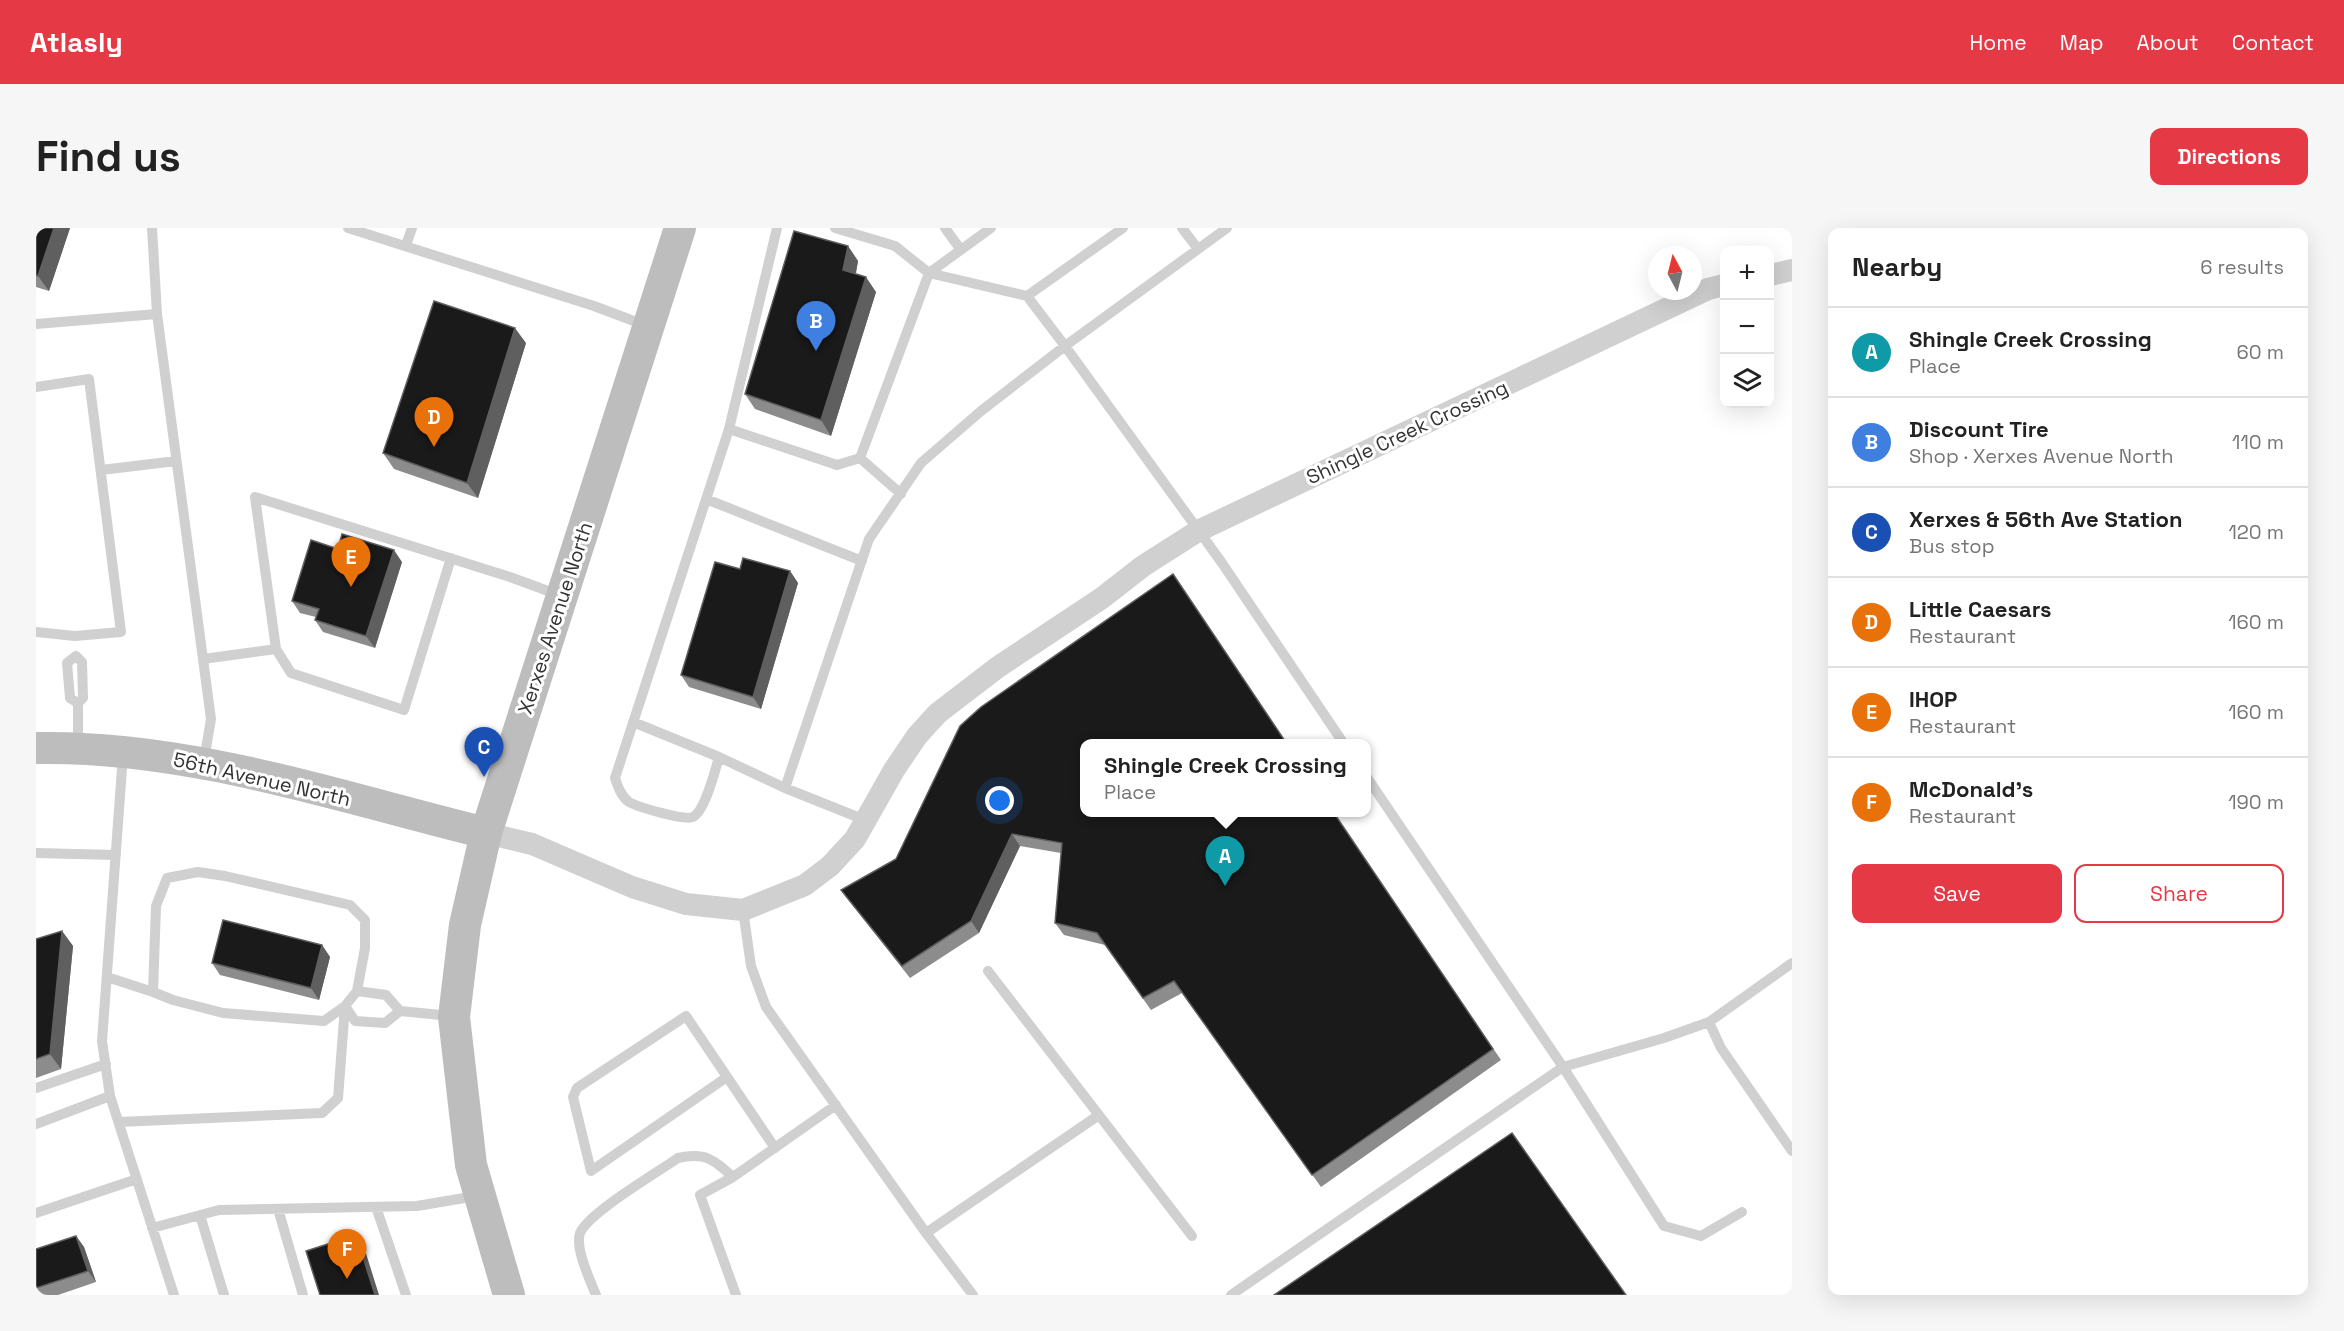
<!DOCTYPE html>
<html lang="en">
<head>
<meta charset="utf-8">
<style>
	:root { --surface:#fff; --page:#f6f6f6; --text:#222; --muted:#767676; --line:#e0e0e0; --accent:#e63946 }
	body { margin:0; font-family:"Space Grotesk",sans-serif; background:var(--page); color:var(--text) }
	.controls { position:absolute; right:18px; top:18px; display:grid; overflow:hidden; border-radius:12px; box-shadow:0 6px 24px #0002 }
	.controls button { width:54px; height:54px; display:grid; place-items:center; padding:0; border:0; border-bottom:2px solid var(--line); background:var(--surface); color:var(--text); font:30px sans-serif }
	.compass { position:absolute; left:1612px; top:18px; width:54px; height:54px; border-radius:50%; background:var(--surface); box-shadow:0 6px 24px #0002; rotate:353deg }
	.you { position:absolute; left:964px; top:573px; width:21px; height:21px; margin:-15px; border:4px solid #fff; border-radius:50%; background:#1a73e8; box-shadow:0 0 0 9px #1a73e833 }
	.badge { display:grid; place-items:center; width:39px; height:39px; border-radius:50%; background:var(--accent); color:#fff; font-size:20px; font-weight:700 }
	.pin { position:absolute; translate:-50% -50px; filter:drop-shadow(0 2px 3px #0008) }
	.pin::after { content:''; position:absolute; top:32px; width:21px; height:18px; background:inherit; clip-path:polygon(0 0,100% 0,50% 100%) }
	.popup { position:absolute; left:1044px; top:511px; width:291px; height:78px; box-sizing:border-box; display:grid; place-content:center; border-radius:12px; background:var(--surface); filter:drop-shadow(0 2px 4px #0005); font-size:20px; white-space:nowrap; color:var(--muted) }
	.popup b { font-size:22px; color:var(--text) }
	.popup::after { content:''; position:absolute; left:50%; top:100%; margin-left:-12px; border:12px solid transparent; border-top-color:var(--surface) }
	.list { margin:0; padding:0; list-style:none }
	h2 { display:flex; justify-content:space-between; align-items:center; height:78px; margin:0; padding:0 24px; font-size:26px }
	h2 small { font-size:20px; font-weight:400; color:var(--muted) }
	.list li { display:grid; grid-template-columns:39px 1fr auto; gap:18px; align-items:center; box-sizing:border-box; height:90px; padding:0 24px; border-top:2px solid var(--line) }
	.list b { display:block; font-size:22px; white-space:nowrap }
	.list p { margin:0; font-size:20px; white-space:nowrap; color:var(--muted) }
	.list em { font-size:20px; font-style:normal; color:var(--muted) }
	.actions { display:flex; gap:12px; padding:18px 24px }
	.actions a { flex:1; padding:14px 0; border:2px solid var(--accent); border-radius:12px; text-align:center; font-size:21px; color:var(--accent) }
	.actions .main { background:var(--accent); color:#fff }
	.icon { flex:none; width:33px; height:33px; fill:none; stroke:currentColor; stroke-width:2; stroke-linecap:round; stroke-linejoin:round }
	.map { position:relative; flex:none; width:1756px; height:1067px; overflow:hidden; border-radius:12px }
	header { display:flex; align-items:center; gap:36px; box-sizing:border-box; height:84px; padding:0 30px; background:var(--accent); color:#fff }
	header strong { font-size:28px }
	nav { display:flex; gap:33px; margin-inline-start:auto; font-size:21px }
	.intro { display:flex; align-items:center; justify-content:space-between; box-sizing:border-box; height:144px; padding:0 36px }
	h1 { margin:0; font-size:42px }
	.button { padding:15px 27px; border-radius:12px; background:var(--accent); color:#fff; font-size:21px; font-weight:700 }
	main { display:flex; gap:36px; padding:0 36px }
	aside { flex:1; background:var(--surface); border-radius:12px; box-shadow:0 6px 24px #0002 }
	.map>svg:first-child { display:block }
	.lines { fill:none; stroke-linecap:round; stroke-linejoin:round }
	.lane { stroke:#d0d0d0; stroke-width:10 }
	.street { stroke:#d0d0d0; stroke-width:22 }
	.secondary { stroke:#bdbdbd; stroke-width:32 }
	.wall { fill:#8c8c8c }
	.shaded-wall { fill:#5f5f5f }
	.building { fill:#1a1a1a; stroke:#5f5f5f; stroke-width:1.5 }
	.labels { text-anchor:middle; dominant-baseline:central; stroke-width:6; stroke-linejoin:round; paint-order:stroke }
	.street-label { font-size:20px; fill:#333; stroke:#fff }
</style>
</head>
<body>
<header>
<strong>Atlasly</strong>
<nav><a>Home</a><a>Map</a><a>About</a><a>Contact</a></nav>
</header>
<div class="intro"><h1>Find us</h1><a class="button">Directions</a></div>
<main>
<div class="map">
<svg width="1756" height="1067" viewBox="0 0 1756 1067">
	<rect width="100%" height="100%" fill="#fff"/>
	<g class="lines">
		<path class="lane" d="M 116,0 L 121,86 L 175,491 L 168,532
			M 312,0 L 558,78 L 611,98
			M 741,0 L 693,201 L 801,237 L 824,230
			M 799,0 L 859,18 L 893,45 L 824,230 L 865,266
			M 909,0 L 925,22
			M 955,0 L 893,45 L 991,68 L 1029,118 L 1191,0
			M 1146,0 L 1162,21
			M 370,17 L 376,0
			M 991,68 L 1087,0
			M 0,96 L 121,86
			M 0,159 L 53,151 L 85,404 L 39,408 L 0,404
			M 693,201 L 579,550 C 582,559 585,568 593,574 C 602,579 649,593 657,589 C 669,583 679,543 683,529 L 749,560
			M 65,242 L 140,233
			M 670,271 L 826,333
			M 240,421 L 255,445 L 368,482 L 415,330
			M 167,431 L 240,421 L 219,269 L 474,349 L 523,367
			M 42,475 L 34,470 L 31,435 L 40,428 L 46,434 L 47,470 L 42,475 L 42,519
			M 597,494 L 683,529
			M 87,527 L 66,813 L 74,868 L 138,1067
			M 1330,548 L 1527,839 L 1628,998 L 1665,1008 L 1706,984
			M 829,592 L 749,560 L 833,311 L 885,235 L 945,183 L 1029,118 L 1186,335 L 1308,516
			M 0,625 L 80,627
			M 707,682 L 715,738 L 730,779 L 890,1005 L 937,1067
			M 952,743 L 1156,1008
			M 71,749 L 117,764
			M 364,783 L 349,795 L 319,793 L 309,778 L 288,793 L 187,785 L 137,772 L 117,764 L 120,678 L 131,650 L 162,644 L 189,648 L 314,677 L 329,692 L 329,720 L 321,763 L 350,767 L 364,783 L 415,788
			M 1673,794 L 1685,820 L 1756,923
			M 691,849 L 555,943 L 537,869 L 541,860 L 650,788 L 739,920
			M 0,860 L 70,836
			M 83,894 L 286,885 L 302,870 L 309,778 L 321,763
			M 0,896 L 74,868
			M 340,979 L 370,1067
			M 242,981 L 267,1067
			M 0,985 L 101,951
			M 164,987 L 188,1067
			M 116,1000 L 183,982 L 381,978 L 440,968
			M 890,1005 L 1063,887
			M 560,1067 C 554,1052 539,1021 544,1005 C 552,985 622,944 642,930 C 669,924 677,931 697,949
			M 700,1067 L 664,967 L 697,949 L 800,877
			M 1195,1067 L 1527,839 L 1628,810 L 1673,794 L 1756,735"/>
		<path class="street" d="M 1734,47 L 1756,42
			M 450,605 L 496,616 L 596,659 L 650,676 L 707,682 L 769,657 L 794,638 L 819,611 L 858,542 L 881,508 L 902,485 L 962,439 L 1066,370 L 1107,338 L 1162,303 L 1672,61 L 1688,57"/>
		<path class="secondary" d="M 0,520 C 153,517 303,569 450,605
			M 473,1067 L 435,937 L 418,789 L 429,697 L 450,605 L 644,0"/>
	</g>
	<path class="wall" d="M 0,0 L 34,0 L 13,63 L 0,59 Z
		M 812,18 L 822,33 L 820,46 L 840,64 L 795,208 L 719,181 L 709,166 Z
		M 490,115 L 442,270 L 358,241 L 347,225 Z
		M 302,321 L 366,334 L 339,420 L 287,404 L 279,392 L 280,389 L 264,385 L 256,373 Z
		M 704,341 L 754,343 L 762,355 L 725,481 L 653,459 L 645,447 Z
		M 924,498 L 1298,585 L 1465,832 L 1285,959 L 1146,765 L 1115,782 L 1069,717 L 1028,707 L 1019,695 L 1025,625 L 984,618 L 943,705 L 874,750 L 814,674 L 805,662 L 860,631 Z
		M 26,703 L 37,718 L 25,841 L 0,850 L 0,711 Z
		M 286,717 L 294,729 L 283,772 L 184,747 L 176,735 Z
		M 40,1008 L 48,1019 L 60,1054 L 22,1067 L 0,1067 L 0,1021 Z"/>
	<path class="shaded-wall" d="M 18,0 L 34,0 L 13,63 L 2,48 Z
		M 812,18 L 822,33 L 817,58 L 807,42 Z
		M 830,49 L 840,64 L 795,208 L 785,192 Z
		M 479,100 L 490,115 L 442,270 L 431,255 Z
		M 358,322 L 366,334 L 339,420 L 330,408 Z
		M 754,343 L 762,355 L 725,481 L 717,469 Z
		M 976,606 L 984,618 L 943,705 L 935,693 Z
		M 26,703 L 37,718 L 25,841 L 14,826 Z
		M 286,717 L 294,729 L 283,772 L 275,760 Z
		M 320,1007 L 328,1019 L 343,1067 L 339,1067 Z
		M 40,1008 L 48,1019 L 60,1054 L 52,1043 Z"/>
	<path class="building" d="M 0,0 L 18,0 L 2,48 L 0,47 Z
		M 758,3 L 812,18 L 807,42 L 830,49 L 785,192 L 709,166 Z
		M 398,73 L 479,100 L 431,255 L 347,225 Z
		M 306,306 L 358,322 L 330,408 L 279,392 L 283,381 L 256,373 L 275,312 L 302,321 Z
		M 707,330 L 754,343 L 717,469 L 645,447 L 679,334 L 704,341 Z
		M 1137,346 L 1251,516 L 1048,516 L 1048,585 L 1298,585 L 1457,821 L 1276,947 L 1138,753 L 1107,770 L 1061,705 L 1019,695 L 1026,615 L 976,606 L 935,693 L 866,738 L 805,662 L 860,631 L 924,498 L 945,479 Z
		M 187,692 L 286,717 L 275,760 L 176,735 Z
		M 26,703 L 14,826 L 0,831 L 0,711 Z
		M 1476,905 L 1590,1067 L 1238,1067 Z
		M 320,1007 L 339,1067 L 284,1067 L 270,1023 Z
		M 40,1008 L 52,1043 L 0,1060 L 0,1021 Z"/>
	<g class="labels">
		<g class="street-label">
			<text transform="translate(1371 204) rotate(-25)">Shingle Creek Crossing</text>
			<text transform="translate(519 390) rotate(-72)">Xerxes Avenue North</text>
			<text transform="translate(226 551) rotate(13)">56th Avenue North</text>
		</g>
	</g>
</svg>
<div class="controls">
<button>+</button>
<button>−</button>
<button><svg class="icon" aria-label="layers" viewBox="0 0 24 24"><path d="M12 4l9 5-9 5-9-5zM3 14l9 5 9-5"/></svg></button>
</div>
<svg class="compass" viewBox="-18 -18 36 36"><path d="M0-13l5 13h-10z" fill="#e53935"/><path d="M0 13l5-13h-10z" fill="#767676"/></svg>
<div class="you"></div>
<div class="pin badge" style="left:1189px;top:658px;background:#0f9aa8">A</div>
<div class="popup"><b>Shingle Creek Crossing</b>Place</div>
<div class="pin badge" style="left:780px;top:123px;background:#3f7fe0">B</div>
<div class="pin badge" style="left:448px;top:549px;background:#1a4fb4">C</div>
<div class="pin badge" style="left:398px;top:219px;background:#e8710a">D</div>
<div class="pin badge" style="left:315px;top:359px;background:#e8710a">E</div>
<div class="pin badge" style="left:311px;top:1051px;background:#e8710a">F</div>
</div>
<aside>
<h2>Nearby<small>6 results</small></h2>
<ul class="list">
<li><span class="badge" style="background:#0f9aa8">A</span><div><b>Shingle Creek Crossing</b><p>Place</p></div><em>60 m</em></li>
<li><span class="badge" style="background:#3f7fe0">B</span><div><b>Discount Tire</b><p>Shop · Xerxes Avenue North</p></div><em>110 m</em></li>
<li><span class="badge" style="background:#1a4fb4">C</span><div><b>Xerxes &amp; 56th Ave Station</b><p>Bus stop</p></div><em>120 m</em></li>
<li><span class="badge" style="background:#e8710a">D</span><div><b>Little Caesars</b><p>Restaurant</p></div><em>160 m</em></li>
<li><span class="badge" style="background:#e8710a">E</span><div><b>IHOP</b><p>Restaurant</p></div><em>160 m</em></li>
<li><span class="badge" style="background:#e8710a">F</span><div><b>McDonald's</b><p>Restaurant</p></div><em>190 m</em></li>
</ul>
<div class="actions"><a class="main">Save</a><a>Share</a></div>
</aside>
</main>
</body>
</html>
